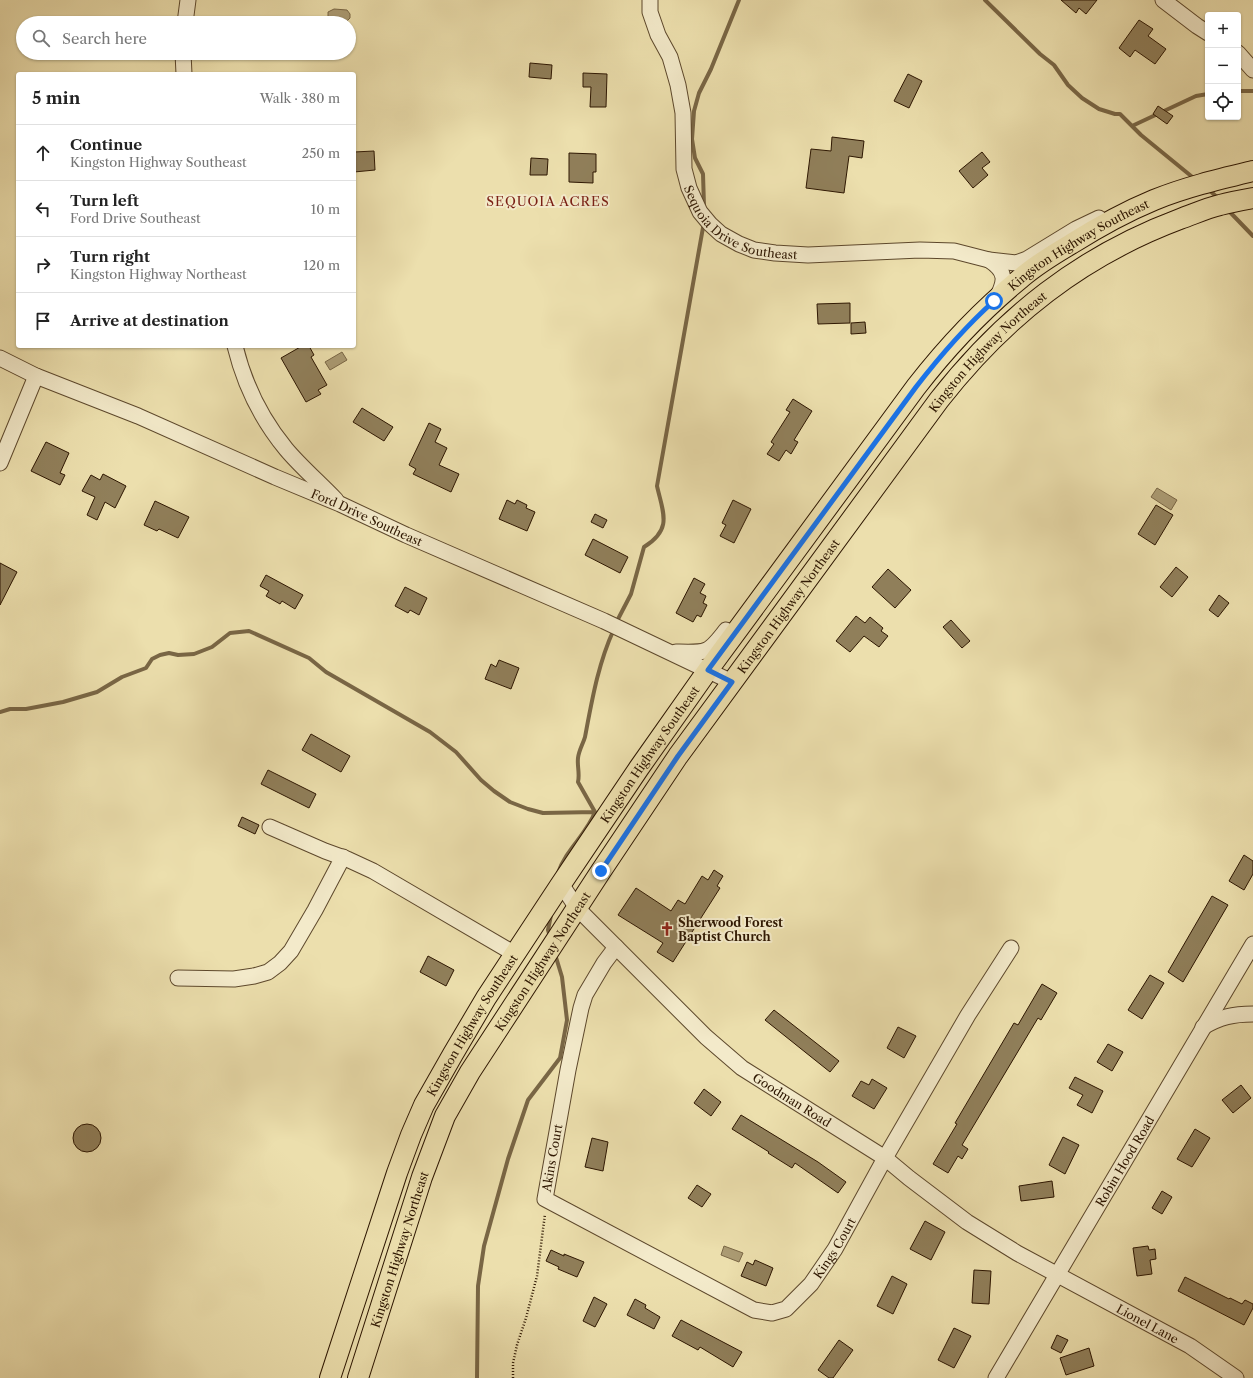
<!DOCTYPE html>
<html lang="en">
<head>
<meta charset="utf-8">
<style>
	:root { --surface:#fff; --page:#f6f6f6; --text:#222; --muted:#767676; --line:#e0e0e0 }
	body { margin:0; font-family:"Libre Caslon Text",serif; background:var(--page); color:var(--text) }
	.controls { position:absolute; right:12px; top:12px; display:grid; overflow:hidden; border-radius:4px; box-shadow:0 1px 3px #0004 }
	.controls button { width:36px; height:36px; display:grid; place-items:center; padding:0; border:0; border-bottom:1px solid var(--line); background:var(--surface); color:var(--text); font:20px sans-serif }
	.stop { position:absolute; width:12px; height:12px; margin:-9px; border:3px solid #1a73e8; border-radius:50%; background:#fff }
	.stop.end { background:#1a73e8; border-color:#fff; box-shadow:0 1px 4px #0008 }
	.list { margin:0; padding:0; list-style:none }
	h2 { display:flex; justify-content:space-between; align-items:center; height:52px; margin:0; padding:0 16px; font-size:17px }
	h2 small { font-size:13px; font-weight:400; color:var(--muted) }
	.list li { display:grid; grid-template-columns:26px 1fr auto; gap:12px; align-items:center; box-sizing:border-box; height:56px; padding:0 16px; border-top:1px solid var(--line) }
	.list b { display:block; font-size:15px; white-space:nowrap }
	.list p { margin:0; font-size:13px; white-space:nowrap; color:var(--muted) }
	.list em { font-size:13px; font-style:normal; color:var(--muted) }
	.icon { flex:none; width:22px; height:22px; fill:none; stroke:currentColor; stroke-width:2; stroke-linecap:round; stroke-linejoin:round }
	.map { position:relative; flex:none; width:1253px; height:1378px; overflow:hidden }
	.search { position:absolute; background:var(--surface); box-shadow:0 1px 3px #0004; left:16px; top:16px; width:340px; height:44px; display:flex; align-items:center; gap:10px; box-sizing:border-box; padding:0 14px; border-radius:22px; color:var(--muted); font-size:15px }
	.panel { position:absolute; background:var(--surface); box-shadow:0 1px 3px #0004; left:16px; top:72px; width:340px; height:276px; border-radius:4px }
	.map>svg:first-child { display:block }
	.water { fill:#ab9b73; stroke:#796645 }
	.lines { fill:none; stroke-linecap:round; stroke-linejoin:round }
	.stream { stroke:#796645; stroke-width:4 }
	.building { fill:#907f5a; stroke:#2d1601 }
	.minor-casing { stroke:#5d482c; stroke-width:17 }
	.major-casing { stroke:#2d1601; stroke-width:22 }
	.path { stroke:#2d1601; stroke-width:2.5; stroke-dasharray:1 2; stroke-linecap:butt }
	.minor { stroke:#f3eaca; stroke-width:15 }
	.major { stroke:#ecdfad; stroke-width:20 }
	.route { stroke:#1a73e8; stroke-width:5 }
	.labels { text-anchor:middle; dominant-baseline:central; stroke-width:4; stroke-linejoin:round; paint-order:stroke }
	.street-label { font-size:12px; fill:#2d1601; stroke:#f3eaca }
	.poi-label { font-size:12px; font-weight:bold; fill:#2d1601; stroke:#f3eaca; text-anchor:start }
	.neighbourhood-label { font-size:13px; letter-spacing:1px; fill:#7a1f14; stroke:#f3eaca }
</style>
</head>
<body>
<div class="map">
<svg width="1253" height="1378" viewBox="0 0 1253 1378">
	<rect width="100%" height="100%" fill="#ecdfad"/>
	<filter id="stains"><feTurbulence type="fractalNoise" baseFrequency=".005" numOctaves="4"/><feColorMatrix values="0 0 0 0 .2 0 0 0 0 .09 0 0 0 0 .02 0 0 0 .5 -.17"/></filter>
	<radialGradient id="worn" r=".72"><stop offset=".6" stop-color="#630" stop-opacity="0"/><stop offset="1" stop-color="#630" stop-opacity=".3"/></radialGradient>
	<path class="water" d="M 334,9 L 347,10 L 350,14 L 350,18 L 347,21 L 330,20 L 328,17 L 328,12 Z
		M 342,352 L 347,360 L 330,370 L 325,362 Z
		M 1157,488 L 1177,500 L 1171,510 L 1151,497 Z
		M 724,1246 L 743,1253 L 739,1262 L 721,1255 Z"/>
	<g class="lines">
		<path class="stream" d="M 985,0 L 1040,54 L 1054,65 L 1068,85 L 1082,98 L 1099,109 L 1115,114 L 1120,114 L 1141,135 L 1196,180
			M 1238,91 L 1253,91
			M 1132,126 L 1196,96 L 1208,94
			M 1208,189 L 1219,199
			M 704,206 L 703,174 L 695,158 L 692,139 L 694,111 L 699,93 L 711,69 L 739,0
			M 1227,209 L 1253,236
			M 616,623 L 631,594 L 644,547 C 673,529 663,513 657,486 L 704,222
			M 0,712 L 10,709 L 26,709 L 63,702 L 97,692 L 122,677 L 146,668 L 152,659 L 160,655 L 169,653 L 178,655 L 194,654 L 212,647 L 230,633 L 249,631 L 309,658 L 326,672 L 430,732 L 456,752 L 481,780 L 494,791 L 510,802 L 528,809 L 543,813 L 595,812
			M 595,812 L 578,782 C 580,774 577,766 578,758 C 579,750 583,744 585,737 C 592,700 598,664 614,629
			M 558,873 C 566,849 587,834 595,812
			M 550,937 L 548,930 L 551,915
			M 477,1378 L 478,1286 L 484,1246 L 508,1159 L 528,1100 L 560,1058 L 567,1020 L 562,977 L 555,954"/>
	</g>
	<path class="building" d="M 1061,0 L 1097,0 L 1086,14 L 1079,8 L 1076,13 Z
		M 1139,20 L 1153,29 L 1148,36 L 1166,49 L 1155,64 L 1135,50 L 1130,57 L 1119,48 Z
		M 530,63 L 552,65 L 551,79 L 529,77 Z
		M 583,73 L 607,74 L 606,107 L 590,107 L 591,87 L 583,87 Z
		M 908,74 L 922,81 L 909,108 L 894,101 Z
		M 1158,106 L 1173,116 L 1167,124 L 1153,114 Z
		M 832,137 L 864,141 L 862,158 L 849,156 L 844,193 L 806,188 L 811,149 L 831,151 Z
		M 374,151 L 375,170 L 354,172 L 354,152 Z
		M 982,152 L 990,162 L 982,168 L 988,175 L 973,188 L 959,171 Z
		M 569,153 L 596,154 L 596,172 L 593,172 L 593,183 L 569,182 Z
		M 531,158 L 548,159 L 547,175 L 530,175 Z
		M 850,303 L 850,323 L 818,324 L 817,304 Z
		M 865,322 L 866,333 L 851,334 L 851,323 Z
		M 302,346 L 309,346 L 314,355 L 311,357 L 327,385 L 318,390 L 321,394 L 306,402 L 281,358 Z
		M 793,399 L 812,411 L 794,440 L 798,442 L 791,454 L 786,450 L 779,461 L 767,454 L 774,444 L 771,442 L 790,412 L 786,410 Z
		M 362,408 L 393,427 L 384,441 L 353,422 Z
		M 429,423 L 441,429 L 435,442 L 447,448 L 439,465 L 459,474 L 451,492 L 413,474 L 416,469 L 409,465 Z
		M 46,442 L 69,453 L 60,473 L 65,475 L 60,485 L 31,471 Z
		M 103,474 L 126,486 L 115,508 L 105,502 L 97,520 L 87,515 L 95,497 L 82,491 L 91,475 L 100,480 Z
		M 507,500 L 515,504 L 517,500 L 527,505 L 526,508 L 535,512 L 527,531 L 499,519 Z
		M 733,500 L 751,509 L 734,543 L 720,536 L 726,525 L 722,523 Z
		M 155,501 L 189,517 L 178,538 L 159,529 L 157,531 L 144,525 Z
		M 1156,505 L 1173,515 L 1155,545 L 1138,534 Z
		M 595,514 L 607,520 L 603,528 L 591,522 Z
		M 593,539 L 628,557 L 620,573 L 585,555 Z
		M 0,563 L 17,572 L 0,605 Z
		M 1176,567 L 1188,577 L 1172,597 L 1160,587 Z
		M 888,569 L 911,590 L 895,608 L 872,587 Z
		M 266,575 L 303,595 L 295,609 L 282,601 L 280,604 L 266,596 L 269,591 L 260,586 Z
		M 694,578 L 705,584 L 700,593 L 706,596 L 703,603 L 707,605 L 701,617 L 697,615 L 693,622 L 676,613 Z
		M 405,587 L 427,598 L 419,615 L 410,610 L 408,613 L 395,606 Z
		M 1219,595 L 1229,603 L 1218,617 L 1209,610 Z
		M 856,616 L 865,623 L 870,617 L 883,628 L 881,631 L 888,636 L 879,647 L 864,636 L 850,652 L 836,641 Z
		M 951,620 L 970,641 L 962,648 L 943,627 Z
		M 499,660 L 519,668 L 511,689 L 485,679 L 491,664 L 496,667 Z
		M 311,734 L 350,756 L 341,772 L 302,750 Z
		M 268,770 L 316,794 L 309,808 L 261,784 Z
		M 242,817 L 259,825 L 255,834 L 238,826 Z
		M 1244,855 L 1253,861 L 1253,874 L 1244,890 L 1229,881 Z
		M 714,870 L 723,876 L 717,886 L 720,888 L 673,962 L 657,952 L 663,943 L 618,915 L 636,888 L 671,911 L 678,900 L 685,904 L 702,876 L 708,880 Z
		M 1212,896 L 1228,905 L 1183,982 L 1168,972 Z
		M 428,956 L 454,970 L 446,986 L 420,972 Z
		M 1150,975 L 1164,983 L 1142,1019 L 1128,1010 Z
		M 1042,984 L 1057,993 L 1041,1020 L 1038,1018 L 962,1145 L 968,1149 L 962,1159 L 958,1156 L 948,1173 L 933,1164 L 957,1124 L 955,1123 L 1014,1023 L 1018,1025 Z
		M 774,1010 L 839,1061 L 830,1072 L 765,1020 Z
		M 898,1027 L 916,1036 L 904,1058 L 887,1048 Z
		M 1108,1044 L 1123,1052 L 1112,1071 L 1097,1062 Z
		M 1075,1077 L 1103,1091 L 1092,1113 L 1077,1105 L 1083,1095 L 1069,1088 Z
		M 872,1079 L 887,1088 L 874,1109 L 852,1096 L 861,1081 L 869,1085 Z
		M 1241,1085 L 1251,1098 L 1233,1113 L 1222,1100 Z
		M 704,1089 L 721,1102 L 711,1116 L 694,1103 Z
		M 741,1115 L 818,1162 L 846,1182 L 838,1193 L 795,1163 L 792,1168 L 768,1153 L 769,1152 L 732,1129 Z
		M73 1138a14 14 0 1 1 28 0a14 14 0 1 1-28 0Z
		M 1195,1129 L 1210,1138 L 1192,1167 L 1177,1159 Z
		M 1063,1137 L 1079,1145 L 1065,1174 L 1049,1165 Z
		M 592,1138 L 608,1142 L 603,1171 L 585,1167 Z
		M 1052,1181 L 1054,1197 L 1021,1201 L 1019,1186 Z
		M 697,1185 L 711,1194 L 702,1207 L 688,1198 Z
		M 1162,1191 L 1172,1197 L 1162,1214 L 1152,1208 Z
		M 925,1221 L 945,1232 L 931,1260 L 910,1249 Z
		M 1148,1246 L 1149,1250 L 1155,1249 L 1156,1259 L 1150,1260 L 1152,1274 L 1137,1276 L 1133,1248 Z
		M 551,1250 L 564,1256 L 564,1254 L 584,1262 L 577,1277 L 558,1269 L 559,1267 L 546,1261 Z
		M 755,1260 L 773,1268 L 766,1286 L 741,1276 L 747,1262 L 753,1265 Z
		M 974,1270 L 991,1271 L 989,1304 L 972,1303 Z
		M 892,1276 L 907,1284 L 893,1314 L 877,1306 Z
		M 1185,1277 L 1229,1299 L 1230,1298 L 1242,1304 L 1245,1300 L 1253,1304 L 1253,1308 L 1244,1325 L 1178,1291 Z
		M 594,1297 L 607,1304 L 595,1327 L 583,1321 Z
		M 635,1299 L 646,1305 L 645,1308 L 660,1317 L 654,1329 L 627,1315 Z
		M 681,1320 L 742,1352 L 733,1367 L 700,1347 L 698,1350 L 672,1336 Z
		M 954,1328 L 971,1336 L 954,1368 L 938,1360 Z
		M 1057,1335 L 1068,1340 L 1061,1353 L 1051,1348 Z
		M 839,1340 L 853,1350 L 833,1378 L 829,1378 L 818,1370 Z
		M 1089,1348 L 1094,1366 L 1066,1375 L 1060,1358 Z"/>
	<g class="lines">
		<defs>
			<g id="minor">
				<path id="s1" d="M 650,0 L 650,12 L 658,35 L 670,57 L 678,85 L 683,113 L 684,169 L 689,188 L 700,212 L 710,224 L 721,234 L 739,244 L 754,250 L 775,253 L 808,255 L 920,250 L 954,251 L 989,260 L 1016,263 L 1027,259 L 1076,229 L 1099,218"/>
				<path d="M 1163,0 L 1197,26 L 1208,33"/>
				<path d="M 185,23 L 188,0"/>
				<path d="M 183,53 L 184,74"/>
				<path d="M 1238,53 L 1253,70"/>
				<path d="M 989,260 C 1007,272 1006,281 996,299"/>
				<path d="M 235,346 C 244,383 262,420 286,449 C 301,467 320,483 336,500"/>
				<path id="s2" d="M 0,358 L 36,376 L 138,416 L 275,477 L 340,504 L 406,535 L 604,621 L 732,682"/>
				<path d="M 0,463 L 36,376"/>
				<path d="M 676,652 C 706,653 708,654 726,630"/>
				<path d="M 270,827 L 325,851 L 347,859 L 373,871 L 515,954"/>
				<path id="s3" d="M 561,884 L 577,908 L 706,1037 L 742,1068 L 885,1158 L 909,1178 L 967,1222 L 1017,1253 L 1190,1346 L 1236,1378"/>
				<path id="s4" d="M 616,947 L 604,963 L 585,995 L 581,1008 L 568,1070 L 545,1199 L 754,1310 L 772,1313 L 786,1309 L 811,1284 L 835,1249 L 885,1158 L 968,1015 L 1011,948"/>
				<path d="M 178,978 L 234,979 L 254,976 L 268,972 L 280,963 L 291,951 L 315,910 L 343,857"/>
				<path d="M 1203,1027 C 1220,1017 1233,1014 1253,1014"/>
				<path id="s5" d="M 996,1378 L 1253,944"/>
			</g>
			<g id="major">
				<path id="s6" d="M 330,1378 L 397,1173 L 411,1135 L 424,1105 L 453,1054 L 486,998 L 561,884 L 639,768 L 708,670 L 916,387 C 947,347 982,310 1021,278 C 1036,265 1054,254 1071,244 C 1098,227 1125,212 1154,200 C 1186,187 1220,179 1253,171"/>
				<path id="s7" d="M 358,1378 L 422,1177 L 445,1116 L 470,1072 L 601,871 L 678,756 L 939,400 C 1004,317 1081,256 1180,219 C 1194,214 1207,208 1220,205 C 1231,202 1242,200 1253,198"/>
			</g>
		</defs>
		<use href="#minor" class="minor-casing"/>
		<use href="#major" class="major-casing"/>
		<path class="path" d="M 513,1378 L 513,1363 L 517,1345 L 526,1318 L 537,1276 L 545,1214"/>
		<use href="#minor" class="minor"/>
		<use href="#major" class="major"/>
	</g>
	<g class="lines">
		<path class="route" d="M 601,871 L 678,756 L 732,682 L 708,670 L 916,387 C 940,356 965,327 994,301"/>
	</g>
	<defs>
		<symbol id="church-bare" viewBox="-9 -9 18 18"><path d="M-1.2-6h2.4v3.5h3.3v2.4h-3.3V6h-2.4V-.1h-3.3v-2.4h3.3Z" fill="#8f2418" stroke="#f3eaca" stroke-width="2.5" paint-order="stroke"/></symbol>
	</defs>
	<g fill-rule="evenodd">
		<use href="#church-bare" x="657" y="919" width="20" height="20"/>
	</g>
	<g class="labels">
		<g class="street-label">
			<text stroke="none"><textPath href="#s1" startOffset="262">Sequoia Drive Southeast</textPath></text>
			<text stroke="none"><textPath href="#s6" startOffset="1378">Kingston Highway Southeast</textPath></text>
			<text stroke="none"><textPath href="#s7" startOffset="1215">Kingston Highway Northeast</textPath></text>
			<text stroke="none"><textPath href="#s2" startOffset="400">Ford Drive Southeast</textPath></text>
			<text stroke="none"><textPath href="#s7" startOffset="891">Kingston Highway Northeast</textPath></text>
			<text stroke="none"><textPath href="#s6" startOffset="706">Kingston Highway Southeast</textPath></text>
			<text stroke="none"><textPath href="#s7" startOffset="459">Kingston Highway Northeast</textPath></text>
			<text stroke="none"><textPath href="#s6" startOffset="382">Kingston Highway Southeast</textPath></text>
			<text stroke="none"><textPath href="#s3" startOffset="318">Goodman Road</textPath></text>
			<text transform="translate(552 1158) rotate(-80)">Akins Court</text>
			<text stroke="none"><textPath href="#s5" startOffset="252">Robin Hood Road</textPath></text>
			<text stroke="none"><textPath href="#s4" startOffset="613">Kings Court</textPath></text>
			<text stroke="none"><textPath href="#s7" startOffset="135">Kingston Highway Northeast</textPath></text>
			<text stroke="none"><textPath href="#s3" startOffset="739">Lionel Lane</textPath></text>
		</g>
		<g class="poi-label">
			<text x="678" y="922">Sherwood Forest<tspan x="678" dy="14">Baptist Church</tspan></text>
		</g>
		<g class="neighbourhood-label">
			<text x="548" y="201">SEQUOIA ACRES</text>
		</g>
	</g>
	<rect width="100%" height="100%" filter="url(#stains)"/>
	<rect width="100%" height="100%" fill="url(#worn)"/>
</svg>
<div class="controls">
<button>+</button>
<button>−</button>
<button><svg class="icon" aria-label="locate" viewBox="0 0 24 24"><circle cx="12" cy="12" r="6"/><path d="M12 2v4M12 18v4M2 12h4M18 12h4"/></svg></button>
</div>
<div class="stop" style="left:994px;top:301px"></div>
<div class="stop end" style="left:601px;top:871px"></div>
<div class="search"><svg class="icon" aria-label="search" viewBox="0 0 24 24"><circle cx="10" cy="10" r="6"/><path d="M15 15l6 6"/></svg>Search here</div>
<section class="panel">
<h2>5 min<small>Walk · 380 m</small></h2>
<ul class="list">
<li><svg class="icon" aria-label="ahead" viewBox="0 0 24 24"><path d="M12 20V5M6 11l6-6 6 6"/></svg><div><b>Continue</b><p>Kingston Highway Southeast</p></div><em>250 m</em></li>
<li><svg class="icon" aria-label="left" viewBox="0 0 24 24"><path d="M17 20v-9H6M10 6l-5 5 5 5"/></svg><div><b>Turn left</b><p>Ford Drive Southeast</p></div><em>10 m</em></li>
<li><svg class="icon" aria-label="right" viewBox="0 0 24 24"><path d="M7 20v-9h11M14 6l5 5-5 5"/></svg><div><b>Turn right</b><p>Kingston Highway Northeast</p></div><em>120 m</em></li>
<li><svg class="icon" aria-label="arrive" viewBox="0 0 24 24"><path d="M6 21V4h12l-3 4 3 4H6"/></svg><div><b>Arrive at destination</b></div></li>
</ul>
</section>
</div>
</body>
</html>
